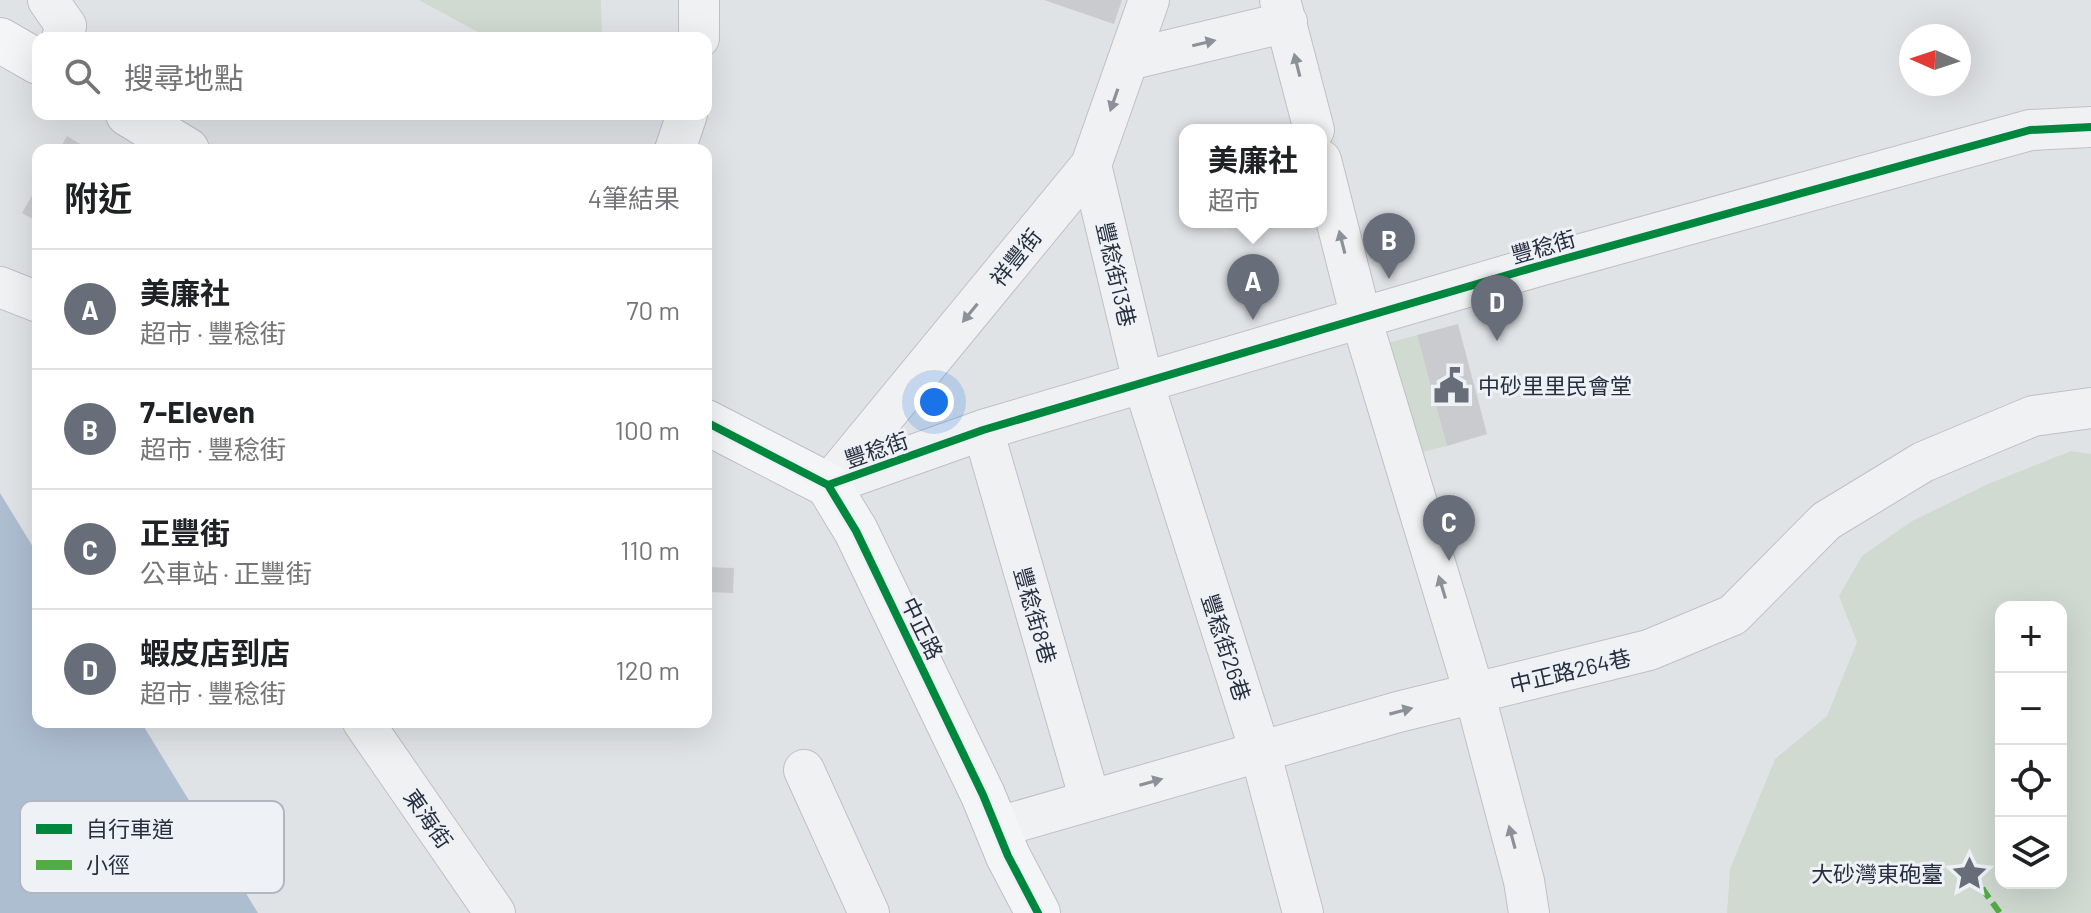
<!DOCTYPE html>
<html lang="zh-TW">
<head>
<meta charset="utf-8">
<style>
	:root { --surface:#fff; --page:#f6f6f6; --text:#202124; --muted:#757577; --line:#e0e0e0; --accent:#686e79 }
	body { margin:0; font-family:Barlow,"Noto Sans TC",sans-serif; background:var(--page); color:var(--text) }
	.controls { position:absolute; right:24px; bottom:24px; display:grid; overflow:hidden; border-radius:16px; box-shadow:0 8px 32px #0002 }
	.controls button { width:72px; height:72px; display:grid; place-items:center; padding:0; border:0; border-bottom:2px solid var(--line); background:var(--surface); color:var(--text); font:40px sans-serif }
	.compass { position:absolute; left:1899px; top:24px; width:72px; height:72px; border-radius:50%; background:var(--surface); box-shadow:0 8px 32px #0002; rotate:273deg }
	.you { position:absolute; left:934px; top:402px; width:28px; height:28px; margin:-20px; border:6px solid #fff; border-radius:50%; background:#1a73e8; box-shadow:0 0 0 12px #1a73e833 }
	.badge { display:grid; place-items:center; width:52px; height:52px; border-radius:50%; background:var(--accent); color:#fff; font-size:26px; font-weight:700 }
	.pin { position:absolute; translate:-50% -66px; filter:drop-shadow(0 2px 4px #0008) }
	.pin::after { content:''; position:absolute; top:42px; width:28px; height:24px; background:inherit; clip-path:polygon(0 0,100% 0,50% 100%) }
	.popup { position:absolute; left:1179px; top:124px; width:148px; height:104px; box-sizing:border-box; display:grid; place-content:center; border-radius:16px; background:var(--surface); filter:drop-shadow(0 2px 6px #0005); font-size:26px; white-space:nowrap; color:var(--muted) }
	.popup b { font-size:30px; color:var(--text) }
	.popup::after { content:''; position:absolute; left:50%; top:100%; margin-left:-16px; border:16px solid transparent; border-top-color:var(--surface) }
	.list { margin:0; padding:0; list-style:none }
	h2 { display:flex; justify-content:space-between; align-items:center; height:104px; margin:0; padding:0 32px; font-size:34px }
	h2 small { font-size:26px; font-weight:400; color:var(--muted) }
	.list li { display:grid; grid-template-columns:52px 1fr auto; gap:24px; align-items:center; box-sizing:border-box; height:120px; padding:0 32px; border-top:2px solid var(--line) }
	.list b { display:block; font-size:30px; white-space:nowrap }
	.list p { margin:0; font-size:26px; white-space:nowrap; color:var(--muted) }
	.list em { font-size:26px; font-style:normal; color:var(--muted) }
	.icon { flex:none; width:44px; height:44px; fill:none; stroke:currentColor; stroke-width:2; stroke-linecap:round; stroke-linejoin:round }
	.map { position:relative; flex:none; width:2091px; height:913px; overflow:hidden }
	.search { position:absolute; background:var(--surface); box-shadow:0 8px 32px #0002; left:32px; top:32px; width:680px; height:88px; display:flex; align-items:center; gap:20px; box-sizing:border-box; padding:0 28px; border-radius:16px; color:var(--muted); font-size:30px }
	.panel { position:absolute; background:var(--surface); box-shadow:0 8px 32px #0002; left:32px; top:144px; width:680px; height:584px; border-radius:16px }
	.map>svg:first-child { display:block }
	.green { fill:#d0dad1; fill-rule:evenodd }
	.water { fill:#aebed1 }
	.building { fill:#c9cbce }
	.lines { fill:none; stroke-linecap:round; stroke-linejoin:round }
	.minor-casing { stroke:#bec1c4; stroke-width:42 }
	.major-casing { stroke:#bdc0c4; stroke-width:46 }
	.minor { stroke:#f0f1f2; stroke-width:40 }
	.major { stroke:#f4f5f6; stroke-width:44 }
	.quiet { stroke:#53ab46; stroke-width:6; stroke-dasharray:12 6; stroke-linecap:butt }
	.cycleway-casing { stroke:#eef1f6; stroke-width:13 }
	.cycleway { stroke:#00873e; stroke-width:8 }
	.oneway { fill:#8c9098 }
	.labels { text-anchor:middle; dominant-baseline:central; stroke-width:6; stroke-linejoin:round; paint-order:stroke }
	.street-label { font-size:22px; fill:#272f3f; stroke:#eef1f6 }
	.poi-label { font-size:22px; fill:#272f3f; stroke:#eef1f6; text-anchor:start }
	.key { fill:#eef1f6; stroke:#b2b7bf; stroke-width:2 }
	.key-label { font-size:22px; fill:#272f3f }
</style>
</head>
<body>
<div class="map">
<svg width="2091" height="913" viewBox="0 0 2091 913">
	<rect width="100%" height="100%" fill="#e0e3e6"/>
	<path class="green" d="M 419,0 L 601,0 L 602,38 L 489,38 Z
		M 1417,335 L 1447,446 L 1418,453 L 1388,343 Z
		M 2071,451 L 2091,454 L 2091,913 L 1727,913 L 1730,869 L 1775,759 L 1827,716 L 1857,642 L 1839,596 L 1862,556 L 1912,521 L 1988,484 ZM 2001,607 L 2061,607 L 2061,883 L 2001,883 Z"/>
	<path class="water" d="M 0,493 L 38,555 L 38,722 L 141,722 L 258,913 L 0,913 Z"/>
	<path class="building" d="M 1044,0 L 1122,0 L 1114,24 Z
		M 67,136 L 90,150 L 59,150 Z
		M 38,185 L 38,222 L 22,213 Z
		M 1458,324 L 1487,434 L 1447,446 L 1417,335 Z
		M 707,567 L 734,568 L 733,593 L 706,592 Z"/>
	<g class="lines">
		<defs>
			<path id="minor" d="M 48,0 L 66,26 L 62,38
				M 699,0 L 699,38
				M 1280,0 L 1314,130
				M 1128,60 L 1287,22
				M 675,150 L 687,114
				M 1321,160 L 1361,318 L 1474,692 L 1524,881 L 1529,913
				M 1091,165 L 1143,382 L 1260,751 L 1303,913
				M 0,287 L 38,302
				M 983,430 L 1090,800
				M 828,485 L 983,430 L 1361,318 L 1542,265 L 2030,130 L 2091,127
				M 828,485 L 1091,165 L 1149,0
				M 363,722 L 495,913
				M 804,770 L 869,913
				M 995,828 L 1398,712 L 1649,650 L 1733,615 L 1826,521 L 1923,462 L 2033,416 L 2091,408"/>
			<path id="major" d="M 0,40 L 38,62
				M 128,114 L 187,150
				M 706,422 L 828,485 L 856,531 L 983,795 L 1008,856 L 1038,913"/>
		</defs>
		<use href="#minor" class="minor-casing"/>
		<use href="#major" class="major-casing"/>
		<use href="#minor" class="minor"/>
		<use href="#major" class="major"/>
		<path class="quiet" d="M 1974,872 L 1984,891 L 2000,913"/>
		<defs>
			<path id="cycleway" d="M 706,422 L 828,485 L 856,531 L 983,795 L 1008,856 L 1038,913
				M 828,485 L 983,430 L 1361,318 L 1542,265 L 2030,130 L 2091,127"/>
		</defs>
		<use href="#cycleway" class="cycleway-casing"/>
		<use href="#cycleway" class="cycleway"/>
	</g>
	<defs><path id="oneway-solid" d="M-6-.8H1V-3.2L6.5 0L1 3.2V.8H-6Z" transform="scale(2)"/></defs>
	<g class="oneway">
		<use href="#oneway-solid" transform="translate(1204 43) rotate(-13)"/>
		<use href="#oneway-solid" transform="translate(1297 65) rotate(-104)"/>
		<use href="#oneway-solid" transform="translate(1114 100) rotate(109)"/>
		<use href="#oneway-solid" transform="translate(1342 242) rotate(-104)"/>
		<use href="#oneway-solid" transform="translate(970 313) rotate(129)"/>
		<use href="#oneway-solid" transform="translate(1442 587) rotate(-107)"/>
		<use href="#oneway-solid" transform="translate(1401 711) rotate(-15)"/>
		<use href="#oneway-solid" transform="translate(1151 782) rotate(-16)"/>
		<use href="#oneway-solid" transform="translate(1512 837) rotate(-105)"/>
	</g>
	<defs>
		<symbol id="civic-bare" viewBox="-9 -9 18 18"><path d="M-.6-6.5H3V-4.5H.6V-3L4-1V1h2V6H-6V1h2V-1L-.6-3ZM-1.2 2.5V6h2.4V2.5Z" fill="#686e79" stroke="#eef1f6" stroke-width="2.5" paint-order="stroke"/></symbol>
		<symbol id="sight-bare" viewBox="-9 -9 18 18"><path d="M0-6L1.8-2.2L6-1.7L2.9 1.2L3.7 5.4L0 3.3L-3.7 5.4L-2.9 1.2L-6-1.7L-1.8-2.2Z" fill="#686e79" stroke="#eef1f6" stroke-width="2.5" paint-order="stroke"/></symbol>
	</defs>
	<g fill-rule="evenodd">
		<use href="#civic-bare" x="1426" y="360" width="51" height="51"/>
		<use href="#sight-bare" x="1944" y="848" width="51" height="51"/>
	</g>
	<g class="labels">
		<g class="street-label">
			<text transform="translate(1543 246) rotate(-16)">豐稔街</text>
			<text transform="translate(1015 257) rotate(-51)">祥豐街</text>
			<text transform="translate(1117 274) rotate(77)">豐稔街13巷</text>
			<text transform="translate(876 449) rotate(-19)">豐稔街</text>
			<text transform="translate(1036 615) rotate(74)">豐稔街8巷</text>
			<text transform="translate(923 628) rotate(64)">中正路</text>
			<text transform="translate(1227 647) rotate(72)">豐稔街26巷</text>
			<text transform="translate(1570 670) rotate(-13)">中正路264巷</text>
			<text transform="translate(429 818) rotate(55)">東海街</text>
		</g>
		<g class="poi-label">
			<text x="1478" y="385">中砂里里民會堂</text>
			<text x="1943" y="873" text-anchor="end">大砂灣東砲臺</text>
		</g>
	</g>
	<rect x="20" y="801" width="264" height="92" rx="12" class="key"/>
	<rect x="36" y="824" width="36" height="10" fill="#00873e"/>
	<rect x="36" y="860" width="36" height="10" fill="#53ab46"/>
	<g class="key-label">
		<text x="86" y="837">自行車道</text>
		<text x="86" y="873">小徑</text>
	</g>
</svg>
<div class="controls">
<button>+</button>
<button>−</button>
<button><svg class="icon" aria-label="locate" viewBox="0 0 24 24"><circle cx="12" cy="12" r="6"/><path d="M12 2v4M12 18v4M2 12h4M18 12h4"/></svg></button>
<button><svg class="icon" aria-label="layers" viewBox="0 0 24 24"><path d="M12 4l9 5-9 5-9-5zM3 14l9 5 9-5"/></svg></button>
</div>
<svg class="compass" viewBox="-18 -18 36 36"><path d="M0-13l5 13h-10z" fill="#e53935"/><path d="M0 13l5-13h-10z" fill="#757577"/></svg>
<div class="you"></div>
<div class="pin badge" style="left:1253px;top:320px">A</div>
<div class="popup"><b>美廉社</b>超市</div>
<div class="pin badge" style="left:1389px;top:279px">B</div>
<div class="pin badge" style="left:1449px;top:561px">C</div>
<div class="pin badge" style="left:1497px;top:341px">D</div>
<div class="search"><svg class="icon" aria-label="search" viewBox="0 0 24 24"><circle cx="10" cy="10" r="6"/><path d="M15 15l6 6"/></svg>搜尋地點</div>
<section class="panel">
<h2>附近<small>4筆結果</small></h2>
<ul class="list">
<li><span class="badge">A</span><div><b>美廉社</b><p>超市 · 豐稔街</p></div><em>70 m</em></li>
<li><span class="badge">B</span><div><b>7-Eleven</b><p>超市 · 豐稔街</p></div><em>100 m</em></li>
<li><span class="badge">C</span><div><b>正豐街</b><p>公車站 · 正豐街</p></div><em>110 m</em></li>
<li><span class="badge">D</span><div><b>蝦皮店到店</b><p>超市 · 豐稔街</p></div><em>120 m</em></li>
</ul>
</section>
</div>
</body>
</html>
